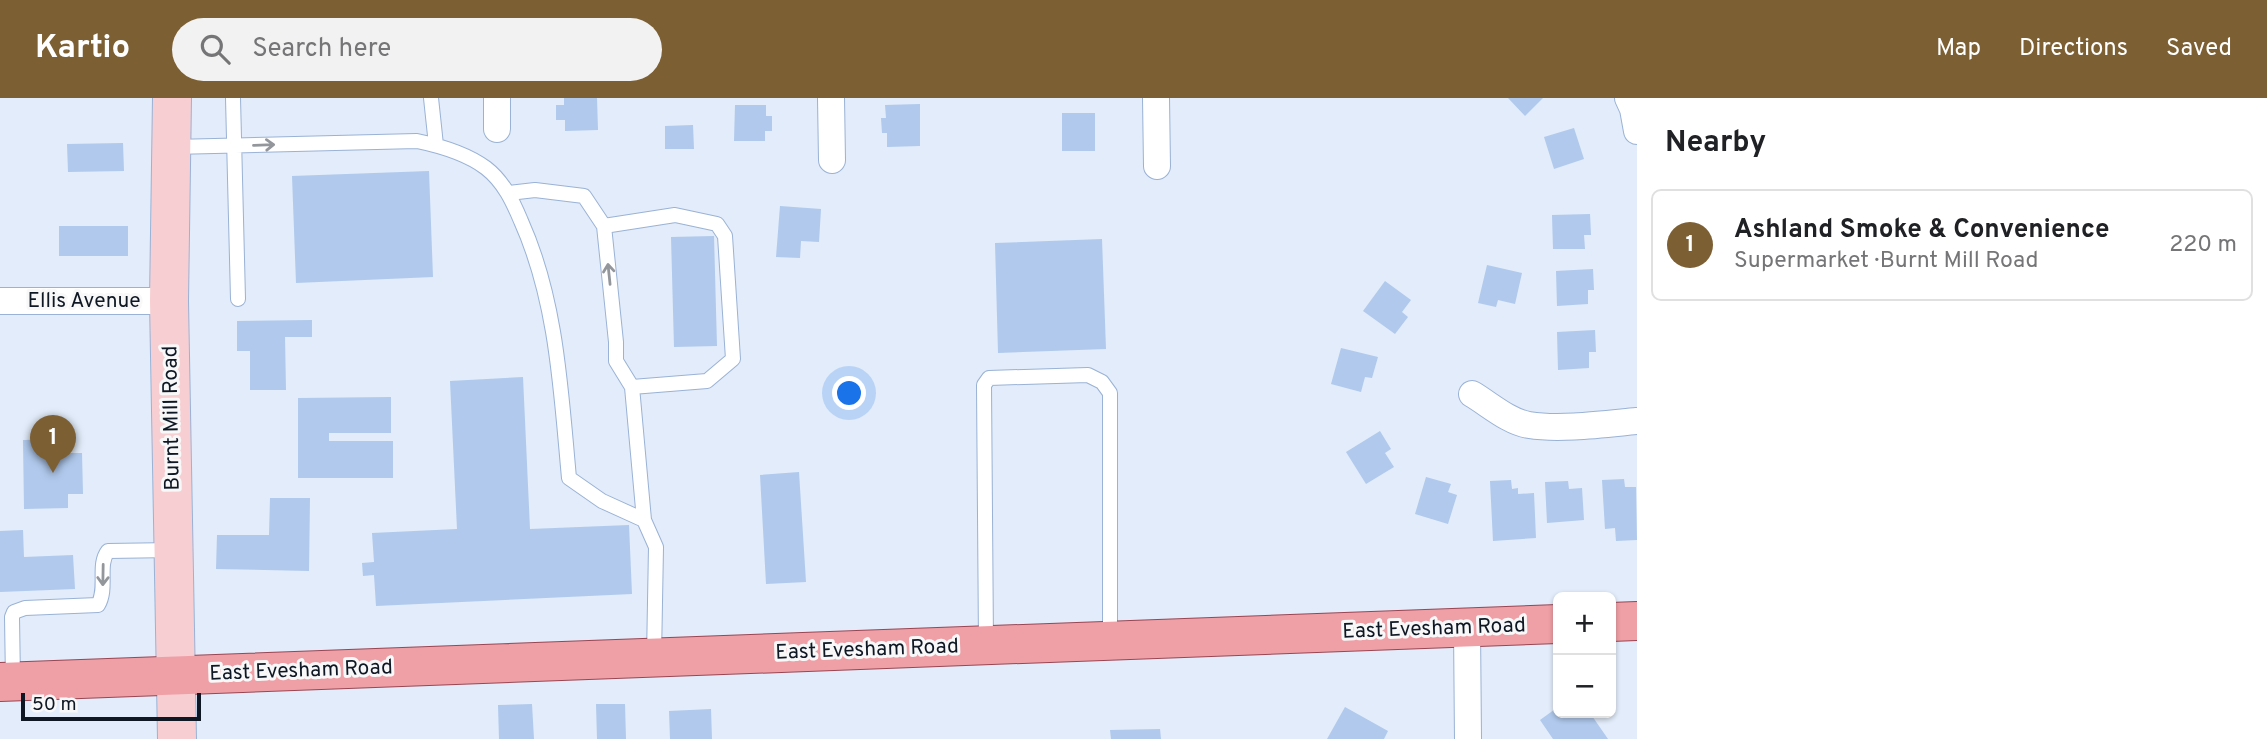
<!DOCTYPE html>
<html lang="en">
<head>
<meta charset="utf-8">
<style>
	:root { --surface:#fff; --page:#f2f2f2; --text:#202124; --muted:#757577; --line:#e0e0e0; --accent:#7c5f32 }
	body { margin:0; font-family:Overpass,sans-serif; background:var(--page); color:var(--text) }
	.controls { position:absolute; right:21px; bottom:21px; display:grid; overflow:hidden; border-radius:10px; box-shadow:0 2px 5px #0004 }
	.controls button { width:63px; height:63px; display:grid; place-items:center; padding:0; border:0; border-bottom:2px solid var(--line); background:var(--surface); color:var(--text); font:35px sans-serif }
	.scale { position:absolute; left:21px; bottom:18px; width:180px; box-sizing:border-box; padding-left:7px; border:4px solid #0e1723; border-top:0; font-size:19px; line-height:24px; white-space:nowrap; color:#0e1723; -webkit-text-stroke:5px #f8f8f8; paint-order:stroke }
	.you { position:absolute; left:850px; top:296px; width:24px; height:24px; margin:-18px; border:5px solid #fff; border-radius:50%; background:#1a73e8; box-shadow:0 0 0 10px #1a73e833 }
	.badge { display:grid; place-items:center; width:46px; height:46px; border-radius:50%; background:var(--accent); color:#fff; font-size:23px; font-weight:700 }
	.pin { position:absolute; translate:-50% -58px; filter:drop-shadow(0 2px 4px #0008) }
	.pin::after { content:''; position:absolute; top:37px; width:24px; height:21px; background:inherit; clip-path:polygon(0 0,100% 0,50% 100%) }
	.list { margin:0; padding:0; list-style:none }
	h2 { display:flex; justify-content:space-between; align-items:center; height:91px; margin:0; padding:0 28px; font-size:30px }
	h2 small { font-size:23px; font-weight:400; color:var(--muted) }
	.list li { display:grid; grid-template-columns:46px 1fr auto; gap:21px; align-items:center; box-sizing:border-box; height:112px; margin:0 14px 14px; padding:0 14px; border:2px solid var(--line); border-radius:10px }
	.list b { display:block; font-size:26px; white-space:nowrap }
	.list p { margin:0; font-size:23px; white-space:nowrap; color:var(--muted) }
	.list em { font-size:23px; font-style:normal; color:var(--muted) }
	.icon { flex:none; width:38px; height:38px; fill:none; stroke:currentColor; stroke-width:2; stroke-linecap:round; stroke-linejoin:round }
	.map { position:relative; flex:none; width:1637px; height:641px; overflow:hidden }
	header { display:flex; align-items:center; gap:42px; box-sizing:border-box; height:98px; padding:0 35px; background:var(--accent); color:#fff }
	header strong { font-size:33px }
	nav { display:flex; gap:38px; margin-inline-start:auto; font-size:24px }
	.search { width:490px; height:63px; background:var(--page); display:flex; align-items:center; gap:18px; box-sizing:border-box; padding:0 24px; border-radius:38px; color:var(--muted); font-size:26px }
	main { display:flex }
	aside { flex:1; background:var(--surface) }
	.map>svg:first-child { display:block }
	.building { fill:#b0c9ec }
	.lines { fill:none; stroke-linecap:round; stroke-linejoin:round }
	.lane-casing { stroke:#9ab2d5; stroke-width:16 }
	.street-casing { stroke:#9ab2d5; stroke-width:28 }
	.secondary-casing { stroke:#9ab2d5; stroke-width:40 }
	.primary-casing { stroke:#994653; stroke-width:40 }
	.lane { stroke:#fff; stroke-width:14 }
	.street { stroke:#fff; stroke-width:26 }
	.secondary { stroke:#f7cfd3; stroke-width:38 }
	.primary { stroke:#efa0a7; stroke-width:38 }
	.oneway { stroke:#93979c }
	.labels { text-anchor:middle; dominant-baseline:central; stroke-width:6; stroke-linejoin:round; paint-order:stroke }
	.street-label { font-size:21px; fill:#0e1723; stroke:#f8f8f8 }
</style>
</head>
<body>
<header>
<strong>Kartio</strong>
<div class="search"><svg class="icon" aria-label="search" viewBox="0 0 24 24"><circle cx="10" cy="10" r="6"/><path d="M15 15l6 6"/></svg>Search here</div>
<nav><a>Map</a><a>Directions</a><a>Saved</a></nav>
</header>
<main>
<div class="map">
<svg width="1637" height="641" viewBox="0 0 1637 641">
	<rect width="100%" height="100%" fill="#e2ecfa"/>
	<path class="building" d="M 564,0 L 597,0 L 598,32 L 565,33 L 565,22 L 556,22 L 556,7 L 564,7 Z
		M 1508,0 L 1543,0 L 1525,18 Z
		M 920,6 L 920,48 L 887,49 L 887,35 L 882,35 L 881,20 L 886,20 L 885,7 Z
		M 735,7 L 766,7 L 766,18 L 772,18 L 772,33 L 765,33 L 765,43 L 734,43 Z
		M 1062,15 L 1095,15 L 1095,53 L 1062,53 Z
		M 693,27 L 694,51 L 665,51 L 665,28 Z
		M 1574,30 L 1584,61 L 1554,71 L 1544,39 Z
		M 123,45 L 124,73 L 68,74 L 67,46 Z
		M 429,73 L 433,179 L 296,185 L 292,78 Z
		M 780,108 L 821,111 L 819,144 L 801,143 L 800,160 L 776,159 Z
		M 1590,116 L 1591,137 L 1584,137 L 1585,151 L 1553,151 L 1552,117 Z
		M 59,128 L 128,128 L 128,158 L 59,158 Z
		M 714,138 L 717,248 L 674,249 L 671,139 Z
		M 1102,141 L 1106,251 L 998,255 L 995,145 Z
		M 1487,167 L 1522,175 L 1515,206 L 1498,202 L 1496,209 L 1478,205 Z
		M 1593,171 L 1594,192 L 1588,192 L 1588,206 L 1557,208 L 1556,173 Z
		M 1385,183 L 1411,202 L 1402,214 L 1408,219 L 1395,236 L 1363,213 Z
		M 312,222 L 312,239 L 285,239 L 286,292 L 250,292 L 250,253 L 237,253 L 237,223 Z
		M 1595,232 L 1596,254 L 1589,254 L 1589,270 L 1558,272 L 1557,234 Z
		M 1341,250 L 1378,259 L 1372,280 L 1365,279 L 1361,294 L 1331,286 Z
		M 523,279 L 530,431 L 629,427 L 632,496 L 376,508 L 374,477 L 363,478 L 362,465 L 374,464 L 372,435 L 457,431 L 450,283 Z
		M 391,299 L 391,335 L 329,335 L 329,343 L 393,343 L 393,380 L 298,380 L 298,300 Z
		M 1380,333 L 1391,351 L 1385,355 L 1394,369 L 1366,386 L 1346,354 Z
		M 68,341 L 68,355 L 82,355 L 83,396 L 68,396 L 68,410 L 24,411 L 23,342 Z
		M 799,374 L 806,484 L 766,486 L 760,377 Z
		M 1426,379 L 1451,386 L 1448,394 L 1457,397 L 1448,426 L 1415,416 Z
		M 1624,381 L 1625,389 L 1636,389 L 1637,442 L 1616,443 L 1615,430 L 1605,431 L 1602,382 Z
		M 1511,382 L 1512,391 L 1518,390 L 1518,396 L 1534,395 L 1536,440 L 1493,443 L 1490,383 Z
		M 1568,383 L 1569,391 L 1582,390 L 1584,422 L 1547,425 L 1545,384 Z
		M 270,400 L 310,400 L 309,473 L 216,471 L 217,437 L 269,437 Z
		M 23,432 L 24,459 L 73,457 L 75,491 L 0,494 L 0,433 Z
		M 532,606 L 534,641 L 499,641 L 498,607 Z
		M 596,606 L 625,606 L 626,641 L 597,641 Z
		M 1345,609 L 1388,633 L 1384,641 L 1327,641 Z
		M 1558,609 L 1558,615 L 1590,615 L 1608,641 L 1553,641 L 1540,622 Z
		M 711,611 L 712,641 L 670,641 L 669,613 Z
		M 1160,631 L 1161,641 L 1111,641 L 1110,632 Z"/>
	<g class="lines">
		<defs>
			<path id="lane" d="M 233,0 L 238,201
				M 431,0 L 436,47
				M 173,49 L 417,43 C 441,48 466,55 486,70 C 504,84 513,104 521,123 C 557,203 561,294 569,380 L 602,403 L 644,422 L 656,449 L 654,559
				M 509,95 L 535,92 L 584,98 L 604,128 L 616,244 L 616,263 L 632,289 L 707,283 L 733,261 L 725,138 L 717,126 L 675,117 L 604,128
				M 632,289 L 644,422
				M 986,546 L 984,287 L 989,280 L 1088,277 L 1102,284 L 1110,295 L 1110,540
				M 13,583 L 12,519 L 14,514 L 25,510 L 98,507 C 108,490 97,467 108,453 L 173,452"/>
			<path id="street" d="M 497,0 L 497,31
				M 831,0 L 832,62
				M 1156,0 L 1157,68
				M 1628,0 L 1633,11 L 1637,33
				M 0,203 L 169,203
				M 1472,296 C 1489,306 1509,324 1529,327 C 1560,332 1605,326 1637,323
				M 1467,530 L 1468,641"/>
			<path id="secondary" d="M 172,0 L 169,203 L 177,641"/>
			<path id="primary" d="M 1611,524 L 1637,523
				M 0,584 L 1558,526"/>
		</defs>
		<use href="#lane" class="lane-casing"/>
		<use href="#street" class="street-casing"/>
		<use href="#secondary" class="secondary-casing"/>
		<use href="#primary" class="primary-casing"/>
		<use href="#lane" class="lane"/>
		<use href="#street" class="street"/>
		<use href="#secondary" class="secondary"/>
		<use href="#primary" class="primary"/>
	</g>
	<defs><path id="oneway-shaft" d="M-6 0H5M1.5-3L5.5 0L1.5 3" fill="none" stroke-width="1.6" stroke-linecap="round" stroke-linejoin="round" transform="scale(1.75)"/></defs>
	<g class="oneway">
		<use href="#oneway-shaft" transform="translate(264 47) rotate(-2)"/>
		<use href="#oneway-shaft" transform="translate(609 176) rotate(-96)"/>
		<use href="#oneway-shaft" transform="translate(103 477) rotate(91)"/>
	</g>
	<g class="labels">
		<g class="street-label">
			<text x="84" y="203">Ellis Avenue</text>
			<text transform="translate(172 320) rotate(-91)">Burnt Mill Road</text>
			<text transform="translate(1434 531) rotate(-2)">East Evesham Road</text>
			<text transform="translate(867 552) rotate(-2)">East Evesham Road</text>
			<text transform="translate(301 573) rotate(-2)">East Evesham Road</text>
		</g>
	</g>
</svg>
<div class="controls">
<button>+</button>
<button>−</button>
</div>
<div class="scale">50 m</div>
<div class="you"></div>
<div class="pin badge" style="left:53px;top:375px">1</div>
</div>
<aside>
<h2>Nearby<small></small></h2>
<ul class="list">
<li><span class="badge">1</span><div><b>Ashland Smoke &amp; Convenience</b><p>Supermarket · Burnt Mill Road</p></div><em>220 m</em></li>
</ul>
</aside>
</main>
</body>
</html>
